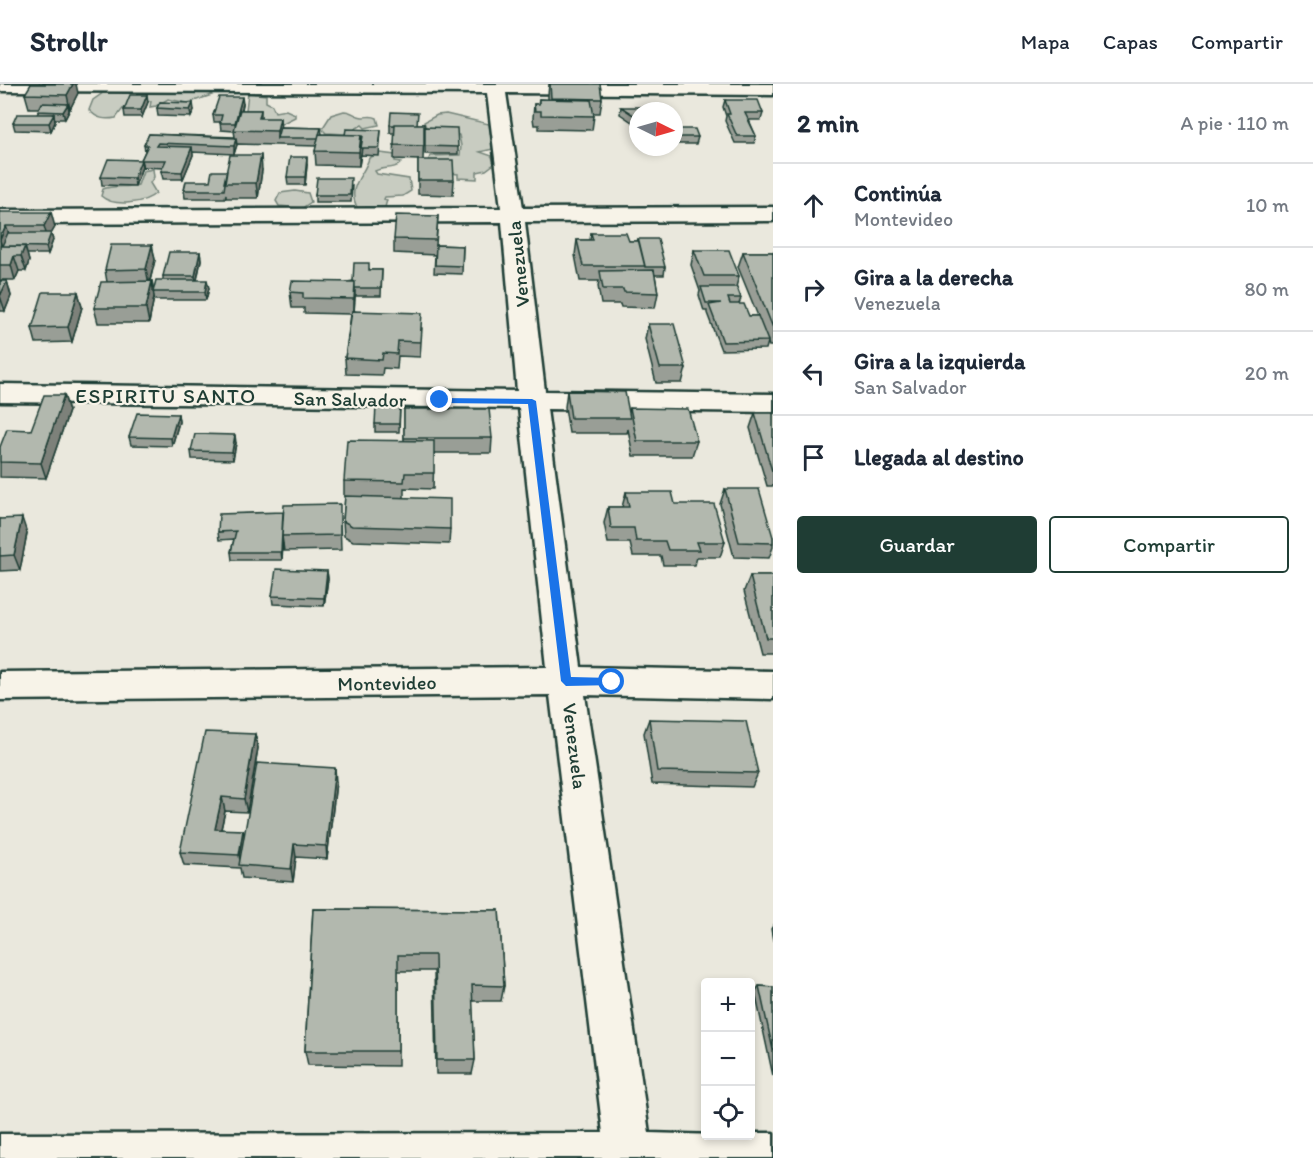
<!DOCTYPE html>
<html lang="es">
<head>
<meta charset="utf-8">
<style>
	:root { --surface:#fff; --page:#f6f6f7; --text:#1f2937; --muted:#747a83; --line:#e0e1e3; --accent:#1f3d34 }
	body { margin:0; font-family:Itim,sans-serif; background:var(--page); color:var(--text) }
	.controls { position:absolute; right:18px; bottom:18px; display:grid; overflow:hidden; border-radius:6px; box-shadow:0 3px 9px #0003 }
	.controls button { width:54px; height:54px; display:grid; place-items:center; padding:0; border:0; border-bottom:2px solid var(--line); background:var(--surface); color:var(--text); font:30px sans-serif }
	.compass { position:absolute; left:629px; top:18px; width:54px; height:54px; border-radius:50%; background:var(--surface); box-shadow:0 3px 9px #0003; rotate:95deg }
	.stop { position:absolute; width:18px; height:18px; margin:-14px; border:4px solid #1a73e8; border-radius:50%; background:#fff }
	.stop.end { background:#1a73e8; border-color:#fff; box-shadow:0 2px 6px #0008 }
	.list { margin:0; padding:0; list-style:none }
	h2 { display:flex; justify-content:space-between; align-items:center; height:78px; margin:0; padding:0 24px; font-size:26px }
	h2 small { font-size:20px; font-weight:400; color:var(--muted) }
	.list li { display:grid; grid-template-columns:39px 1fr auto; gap:18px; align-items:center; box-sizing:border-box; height:84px; padding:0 24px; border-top:2px solid var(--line) }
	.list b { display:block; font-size:22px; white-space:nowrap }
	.list p { margin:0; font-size:20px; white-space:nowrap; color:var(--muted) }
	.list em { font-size:20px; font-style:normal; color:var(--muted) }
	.actions { display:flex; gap:12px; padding:18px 24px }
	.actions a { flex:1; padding:14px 0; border:2px solid var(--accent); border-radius:6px; text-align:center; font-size:21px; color:var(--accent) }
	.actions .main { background:var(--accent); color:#fff }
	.icon { flex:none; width:33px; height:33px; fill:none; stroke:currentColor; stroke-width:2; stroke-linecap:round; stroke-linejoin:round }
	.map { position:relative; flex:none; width:773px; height:1074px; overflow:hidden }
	header { display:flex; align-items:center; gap:36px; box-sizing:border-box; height:84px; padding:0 30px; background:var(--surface); border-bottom:2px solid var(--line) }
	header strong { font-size:28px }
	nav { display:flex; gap:33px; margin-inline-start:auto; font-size:21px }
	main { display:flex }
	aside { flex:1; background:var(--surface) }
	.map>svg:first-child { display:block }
	.green { fill:#c8ccc1; stroke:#74847a; stroke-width:1.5 }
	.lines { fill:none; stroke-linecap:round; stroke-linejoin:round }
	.minor-casing { stroke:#1f3d34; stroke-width:5 }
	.minor { fill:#f7f3e8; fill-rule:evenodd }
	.wall { fill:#999e96; stroke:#1f3d34; stroke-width:1.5 }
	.shaded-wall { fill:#7d817a; stroke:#1f3d34; stroke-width:1.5 }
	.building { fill:#b2b8ae; stroke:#1f3d34; stroke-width:1.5 }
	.route { fill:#1a73e8 }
	.labels { text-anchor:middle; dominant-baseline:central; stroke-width:4.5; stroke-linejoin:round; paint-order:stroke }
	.street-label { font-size:20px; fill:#1f3d34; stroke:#f7f3e8 }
	.neighbourhood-label { font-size:21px; letter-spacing:1.5px; fill:#1f3d34; stroke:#f7f3e8 }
</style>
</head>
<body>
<header>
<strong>Strollr</strong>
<nav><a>Mapa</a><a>Capas</a><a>Compartir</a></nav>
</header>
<main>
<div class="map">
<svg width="773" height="1074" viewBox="0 0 773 1074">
	<rect width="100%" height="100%" fill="#eae8dd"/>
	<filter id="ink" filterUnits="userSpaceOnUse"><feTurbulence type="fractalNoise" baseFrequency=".0167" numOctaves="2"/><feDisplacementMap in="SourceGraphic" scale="12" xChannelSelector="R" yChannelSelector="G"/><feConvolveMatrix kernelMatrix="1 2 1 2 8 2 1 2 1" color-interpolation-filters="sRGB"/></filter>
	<g filter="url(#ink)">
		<path class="green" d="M 206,7 L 212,11 L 188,19 L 168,15 L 156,22 L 150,23 L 151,17 C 129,13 127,19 116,34 C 105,36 97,35 89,26 L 93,16 L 103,9 L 115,7 Z
			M 248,9 L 266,11 L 266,18 L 272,21 L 275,28 L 286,26 L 295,30 L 295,33 L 277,42 L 259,42 L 246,26 Z
			M 344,27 C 352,27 356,33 363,33 C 369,33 371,31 377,34 L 379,41 L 365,44 L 362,41 L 346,50 L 326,49 L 322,45 L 331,31 Z
			M 446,30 L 489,40 L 493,65 L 480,68 L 492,72 L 494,80 L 486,86 L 477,88 L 477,95 L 458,94 L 458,90 L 435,87 L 427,82 L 430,72 L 460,71 L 461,62 L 459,51 L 426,43 L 424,38 L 437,31 Z
			M 380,69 L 395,71 L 395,77 L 402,78 C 394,87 384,82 375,87 L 377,90 L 409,95 L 411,107 L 403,112 L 385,113 L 384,115 L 387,116 L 384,127 L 358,125 C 345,103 365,91 369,74 Z
			M 153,85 L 154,93 L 150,99 L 156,109 C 145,120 113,123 101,112 L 103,105 C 113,101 126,104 138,101 L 143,87 Z
			M 295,107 L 308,109 L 311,118 L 302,124 L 279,122 L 276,117 L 280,109 Z"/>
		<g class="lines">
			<defs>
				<path id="minor" d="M 0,0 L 773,0 L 773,11 L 506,9 L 523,124 L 773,123 L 773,137 L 525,138 L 545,307 L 773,310 L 773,328 L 547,325 L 581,583 L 773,587 L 773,615 L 585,611 L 649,1049 L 750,1052 L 750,1049 L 773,1049 L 773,1074 L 0,1074 L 0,1050 L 603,1049 L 550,611 L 0,616 L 0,588 L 547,583 L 519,324 L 0,318 L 0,300 L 517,307 L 502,138 L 0,140 L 0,126 L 501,124 L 487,9 L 0,7 Z"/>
			</defs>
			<use href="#minor" class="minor-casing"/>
			<use href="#minor" class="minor"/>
		</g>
		<path class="wall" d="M 549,0 L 600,0 L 602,15 L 600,29 L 593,29 L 594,32 L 592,46 L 539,45 L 539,41 L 534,41 L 533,34 L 534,20 L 538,20 L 539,15 L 548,16 L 548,11 Z
			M 78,9 L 70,25 L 69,25 L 69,27 L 65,35 L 55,35 L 55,38 L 51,47 L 15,46 L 13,39 L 38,30 L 38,27 L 39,24 L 29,24 L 25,10 Z
			M 725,16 L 763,29 L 761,36 L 749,36 L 756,52 L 754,59 L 735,59 L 725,37 L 726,32 L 723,23 Z
			M 148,18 L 142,33 L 125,33 L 124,26 Z
			M 160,18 L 194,26 L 191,33 L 158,32 L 157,24 Z
			M 243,20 L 242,26 L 261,26 L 261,34 L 280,43 L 321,44 L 322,50 L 345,51 L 381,46 L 379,72 L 361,71 L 361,68 L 359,82 L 316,81 L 315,67 L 317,62 L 237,60 L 234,70 L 192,68 L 193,71 L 183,95 L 163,95 L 161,87 L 163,84 L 143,83 L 141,76 L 145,67 L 144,61 L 149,50 L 235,53 L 234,47 L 221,46 L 220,38 L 214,38 L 213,31 Z
			M 621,23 L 638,27 L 638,42 L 620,30 Z
			M 424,40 L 423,76 L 454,96 L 453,111 L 418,110 L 418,76 L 394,75 L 395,49 L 390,49 L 390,41 Z
			M 425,43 L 458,63 L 458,70 L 425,70 Z
			M 674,45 L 698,53 L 696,60 L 674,60 Z
			M 141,76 L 142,83 L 135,102 L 102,101 L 101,93 Z
			M 307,81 L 305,101 L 288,101 L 287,93 Z
			M 262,86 L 258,114 L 226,114 L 226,110 L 225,114 L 185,114 L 184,106 L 210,97 Z
			M 352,102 L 351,118 L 315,118 L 315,111 Z
			M 0,128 L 55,143 L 51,150 L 53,156 L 48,170 L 27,170 L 29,177 L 26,187 L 19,187 L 15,196 L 0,196 Z
			M 438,132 L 436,161 L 463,162 L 462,190 L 434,189 L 435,171 L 394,169 L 394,155 Z
			M 591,149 L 629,157 L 637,157 L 638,155 L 665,183 L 664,191 L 655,191 L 658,209 L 655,224 L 621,223 L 620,220 L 601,220 L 598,202 L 599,197 L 580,197 L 575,171 L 577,156 L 590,156 Z
			M 152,161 L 155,176 L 150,197 L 152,197 L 154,208 L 163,196 L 163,192 L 200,168 L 201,176 L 197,196 L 209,204 L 206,216 L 155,216 L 154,213 L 149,239 L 98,239 L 94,224 L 107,198 L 105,186 Z
			M 694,166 L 739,192 L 736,203 L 741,214 L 739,220 L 749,232 L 758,232 L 738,183 L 743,168 L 773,168 L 773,262 L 769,262 L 768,258 L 766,265 L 721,266 L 707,229 L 707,227 L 704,227 L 699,211 L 700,207 L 691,181 Z
			M 369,186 L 382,186 L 381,212 L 355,212 L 354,227 L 422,244 L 420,273 L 398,272 L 397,285 L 383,284 L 382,291 L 346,290 L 345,274 L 351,230 L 304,229 L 304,224 L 292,224 L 290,208 L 353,197 Z
			M 0,197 L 7,197 L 11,212 L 5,227 L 0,227 Z
			M 78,208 L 82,223 L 72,258 L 36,259 L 32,244 Z
			M 648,240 L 686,284 L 682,299 L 656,299 L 645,255 Z
			M 567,307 L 629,328 L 630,324 L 697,357 L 692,372 L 633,372 L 628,345 L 627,349 L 569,349 L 565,323 Z
			M 64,311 L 69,327 L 46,394 L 0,393 L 0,363 L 31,346 Z
			M 400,322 L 399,348 L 375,348 L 375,340 Z
			M 404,325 L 492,354 L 491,369 L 434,369 L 433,405 L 404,404 L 404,413 L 450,445 L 449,460 L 353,457 L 344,452 L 343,437 L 345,413 L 344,413 L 344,397 L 404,356 Z
			M 755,329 L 773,329 L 773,402 L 767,402 L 750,344 Z
			M 178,330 L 179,338 L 172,362 L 131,361 L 129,353 Z
			M 236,359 L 233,376 L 192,375 L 191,367 Z
			M 725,405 L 773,453 L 773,463 L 769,474 L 734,473 L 720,420 Z
			M 626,408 L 675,420 L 725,458 L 720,473 L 697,473 L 695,481 L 663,481 L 661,472 L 633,472 L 630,459 L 608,459 L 604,439 L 608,423 L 622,423 Z
			M 0,435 L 27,449 L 20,486 L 0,487 Z
			M 340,435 L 341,466 L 284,467 L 283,459 L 282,476 L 232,476 L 231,468 L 234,455 L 219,456 L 218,448 Z
			M 327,487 L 328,495 L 324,522 L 273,520 L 272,512 Z
			M 750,492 L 773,492 L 773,569 L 760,569 L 744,507 Z
			M 649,635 L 758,689 L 752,703 L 652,700 L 644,649 Z
			M 255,650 L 258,664 L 247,728 L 225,727 L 221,745 L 244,752 L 336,698 L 327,775 L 296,773 L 293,798 L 242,794 L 240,784 L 184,781 L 180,768 Z
			M 313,825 L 499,826 L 504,902 L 501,917 L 472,917 L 475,976 L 472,990 L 436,990 L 434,887 L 398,887 L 398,982 L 308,981 L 305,967 Z
			M 773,842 L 773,857 L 771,845 Z
			M 759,902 L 773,903 L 773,992 L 755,908 Z"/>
		<path class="shaded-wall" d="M 73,0 L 76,0 L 78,9 L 70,25 L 67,11 Z
			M 147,11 L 148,18 L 142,33 L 141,26 Z
			M 242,13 L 243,20 L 236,47 L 235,39 Z
			M 193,19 L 194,26 L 191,33 L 190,26 Z
			M 68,20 L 69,27 L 65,35 L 63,28 Z
			M 54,30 L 55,38 L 51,47 L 49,39 Z
			M 280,34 L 281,48 L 277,54 L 277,47 Z
			M 361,51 L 362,64 L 359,82 L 359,68 Z
			M 236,54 L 237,61 L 234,70 L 234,62 Z
			M 192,63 L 193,71 L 183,95 L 182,88 Z
			M 261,71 L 262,86 L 258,114 L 256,99 Z
			M 307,73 L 307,81 L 305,101 L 305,93 Z
			M 141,76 L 142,83 L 135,102 L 134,94 Z
			M 51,128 L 55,143 L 51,150 L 53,156 L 48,170 L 46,163 L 48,156 L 44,142 Z
			M 6,142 L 11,156 L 4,170 L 0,156 Z
			M 152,161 L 155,176 L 149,200 L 146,185 Z
			M 25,162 L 29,177 L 26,187 L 21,172 Z
			M 200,168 L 201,176 L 196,200 L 195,192 Z
			M 14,172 L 19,187 L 15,196 L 11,181 Z
			M 207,196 L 209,204 L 206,216 L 205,208 Z
			M 7,197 L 11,212 L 5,227 L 0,212 Z
			M 152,197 L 154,213 L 149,239 L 146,224 Z
			M 355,198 L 355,212 L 354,230 L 354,215 Z
			M 78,208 L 82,223 L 72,258 L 68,243 Z
			M 64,311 L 69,327 L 46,394 L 41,379 Z
			M 178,330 L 179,338 L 172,362 L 171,354 Z
			M 235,351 L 236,359 L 233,376 L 232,368 Z
			M 284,428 L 282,452 L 283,459 L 282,476 L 281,468 Z
			M 22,434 L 27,449 L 20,486 L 14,471 Z
			M 327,487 L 328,495 L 324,522 L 324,514 Z
			M 255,650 L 258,664 L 247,728 L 244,715 Z
			M 335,684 L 336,698 L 327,775 L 326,762 Z
			M 222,713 L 225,727 L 218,758 L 215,745 Z
			M 243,746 L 246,759 L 241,782 L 239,771 Z
			M 294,760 L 296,773 L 293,798 L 291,785 Z"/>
		<path class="building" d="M 31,0 L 73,0 L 67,11 L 25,10 Z
			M 550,0 L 600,0 L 602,15 L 551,14 Z
			M 130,11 L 147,11 L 141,26 L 124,26 Z
			M 219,13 L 242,13 L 235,39 L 220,39 L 222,31 L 213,31 Z
			M 539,15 L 591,16 L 594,32 L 541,31 L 541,27 L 535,27 L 534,20 L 539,20 Z
			M 725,16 L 758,16 L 763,29 L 745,29 L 756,52 L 737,52 L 727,30 L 730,30 Z
			M 160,18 L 193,19 L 190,26 L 157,24 Z
			M 42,19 L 68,20 L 63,28 L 38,27 Z
			M 621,23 L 646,23 L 647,27 L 638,27 L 638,34 Z
			M 240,26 L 261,26 L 259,34 L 280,34 L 277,47 L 234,46 Z
			M 391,28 L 418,29 L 417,40 L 395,40 L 395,41 L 390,41 Z
			M 17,30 L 54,30 L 49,39 L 13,39 Z
			M 395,40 L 424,40 L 424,62 L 394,61 Z
			M 280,43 L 321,44 L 318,54 L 277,54 Z
			M 425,43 L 457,44 L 458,63 L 425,62 Z
			M 346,45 L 381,46 L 379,64 L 361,64 L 363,52 L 361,52 L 361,51 L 345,51 Z
			M 674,45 L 695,45 L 698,53 L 674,53 Z
			M 149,50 L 236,54 L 234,62 L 158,59 L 156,62 L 192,63 L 182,88 L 161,87 L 166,76 L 141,76 L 148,61 L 144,61 Z
			M 319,50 L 361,51 L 359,68 L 315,67 Z
			M 230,71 L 261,71 L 256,99 L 224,99 Z
			M 290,73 L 307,73 L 305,93 L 287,93 Z
			M 108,75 L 141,76 L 134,94 L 101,93 Z
			M 418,76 L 453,76 L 454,96 L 418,96 Z
			M 212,87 L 227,87 L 224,106 L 184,106 L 186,97 L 210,97 Z
			M 317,94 L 351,94 L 350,111 L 315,111 Z
			M 0,128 L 51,128 L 44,142 L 6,142 L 0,155 Z
			M 396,131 L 438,132 L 436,156 L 394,155 Z
			M 8,149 L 51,149 L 46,163 L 2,162 Z
			M 591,149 L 626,149 L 629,157 L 639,157 L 645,182 L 583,182 L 577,156 L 593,156 Z
			M 638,155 L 658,155 L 665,183 L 645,183 Z
			M 111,161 L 152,161 L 146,185 L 105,186 Z
			M 436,161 L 463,162 L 462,182 L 435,181 Z
			M 0,162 L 25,162 L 21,172 L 14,172 L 11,181 L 0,181 Z
			M 694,166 L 729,166 L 739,192 L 704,192 Z
			M 169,168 L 200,168 L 195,192 L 163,192 Z
			M 743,168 L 773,168 L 773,244 Z
			M 354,179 L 369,179 L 369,186 L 382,186 L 381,204 L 355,204 L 355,198 L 353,197 Z
			M 654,186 L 658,209 L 624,208 L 623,205 L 603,205 L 600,187 Z
			M 156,196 L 207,196 L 205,208 L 153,208 Z
			M 0,197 L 7,197 L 0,212 Z
			M 152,197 L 146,224 L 94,224 L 101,198 Z
			M 292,197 L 355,198 L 354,215 L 303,214 L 303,209 L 290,208 Z
			M 701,203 L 737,203 L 741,214 L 728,214 L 730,220 L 744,220 L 749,232 L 758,232 L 768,257 L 723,258 L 709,221 L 721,219 L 706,219 Z
			M 43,208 L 78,208 L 68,243 L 32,244 Z
			M 352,227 L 422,229 L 420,258 L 398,257 L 397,270 L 383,269 L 382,276 L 345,274 Z
			M 648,240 L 674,240 L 686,284 L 660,284 Z
			M 567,307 L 625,308 L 630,334 L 571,334 Z
			M 44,311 L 64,311 L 41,379 L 0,378 L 0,363 L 7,345 L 31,346 Z
			M 376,322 L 400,322 L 399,340 L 375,340 Z
			M 630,324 L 688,325 L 697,357 L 637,357 Z
			M 404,325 L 489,325 L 492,354 L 404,354 Z
			M 137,329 L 178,330 L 171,354 L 129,353 Z
			M 755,329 L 773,329 L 773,387 L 772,387 Z
			M 195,350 L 235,351 L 232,368 L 191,367 Z
			M 347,356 L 434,357 L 434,389 L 405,389 L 404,398 L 344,397 Z
			M 725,405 L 759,405 L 773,453 L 773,459 L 739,458 Z
			M 626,408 L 672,408 L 675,420 L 714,420 L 725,458 L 697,458 L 700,466 L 668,466 L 665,457 L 636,457 L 634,444 L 611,444 L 608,423 L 629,423 Z
			M 345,412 L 450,415 L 450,445 L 352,442 L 343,437 Z
			M 340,420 L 340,451 L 282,452 L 284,421 Z
			M 283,428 L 281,468 L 231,468 L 236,447 L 218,448 L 219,430 Z
			M 22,434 L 14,471 L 0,472 L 0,435 Z
			M 276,485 L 327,487 L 324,514 L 272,512 Z
			M 750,492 L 773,492 L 773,554 L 766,554 Z
			M 649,635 L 746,637 L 758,689 L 657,687 Z
			M 205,648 L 255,650 L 244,715 L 222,713 L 215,745 L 243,746 L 239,771 L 180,768 Z
			M 257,679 L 335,684 L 326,762 L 294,760 L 291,785 L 239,781 Z
			M 313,825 L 499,826 L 504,902 L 472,901 L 475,976 L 437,976 L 435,871 L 398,871 L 398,967 L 305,967 Z
			M 759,902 L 773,903 L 773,966 Z"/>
	</g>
	<path class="route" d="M 437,314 L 532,315 L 536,317 L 571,593 L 612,594 L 616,595 L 616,601 L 566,602 L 561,597 L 528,320 L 440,319 L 435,316 Z"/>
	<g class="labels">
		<g class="street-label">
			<text transform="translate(518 180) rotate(-96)">Venezuela</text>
			<text transform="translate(350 315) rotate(1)">San Salvador</text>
			<text transform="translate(387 599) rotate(-1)">Montevideo</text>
			<text transform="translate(575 662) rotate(83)">Venezuela</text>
		</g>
		<g class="neighbourhood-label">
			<text x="166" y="311">ESPIRITU SANTO</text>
		</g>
	</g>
</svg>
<div class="controls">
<button>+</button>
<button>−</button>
<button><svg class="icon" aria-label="locate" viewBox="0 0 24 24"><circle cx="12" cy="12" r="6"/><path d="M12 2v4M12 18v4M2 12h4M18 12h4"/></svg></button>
</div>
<svg class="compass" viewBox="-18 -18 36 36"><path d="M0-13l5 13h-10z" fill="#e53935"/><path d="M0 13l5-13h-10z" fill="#747a83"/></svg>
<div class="stop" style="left:612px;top:598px"></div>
<div class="stop end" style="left:440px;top:316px"></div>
</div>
<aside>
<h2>2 min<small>A pie · 110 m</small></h2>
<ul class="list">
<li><svg class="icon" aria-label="ahead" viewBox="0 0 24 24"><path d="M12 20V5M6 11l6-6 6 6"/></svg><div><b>Continúa</b><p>Montevideo</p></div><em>10 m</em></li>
<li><svg class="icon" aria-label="right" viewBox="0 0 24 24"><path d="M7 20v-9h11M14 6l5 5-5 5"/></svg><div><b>Gira a la derecha</b><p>Venezuela</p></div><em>80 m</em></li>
<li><svg class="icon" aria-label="left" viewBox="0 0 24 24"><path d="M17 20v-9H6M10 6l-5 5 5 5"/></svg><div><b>Gira a la izquierda</b><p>San Salvador</p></div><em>20 m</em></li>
<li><svg class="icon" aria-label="arrive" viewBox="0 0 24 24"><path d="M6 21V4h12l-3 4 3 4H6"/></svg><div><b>Llegada al destino</b></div></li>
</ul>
<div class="actions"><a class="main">Guardar</a><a>Compartir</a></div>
</aside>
</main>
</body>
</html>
